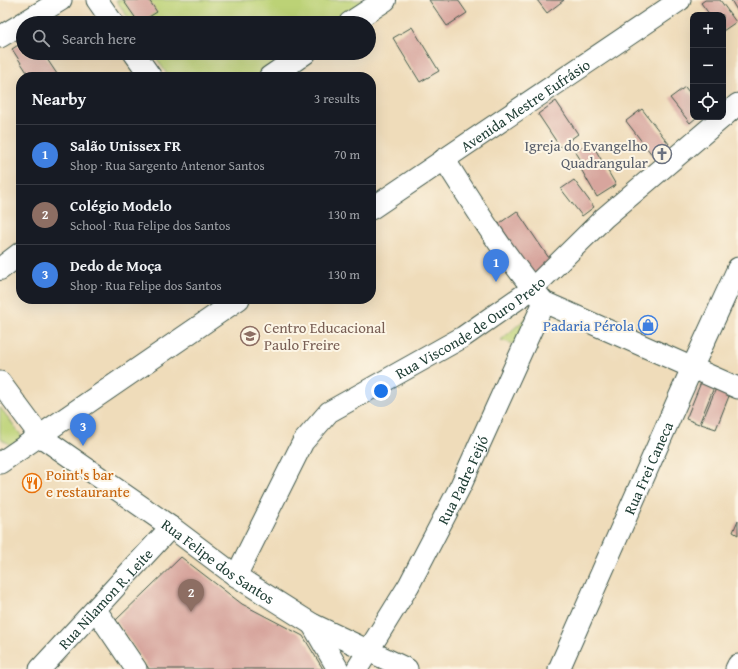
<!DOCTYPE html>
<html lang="en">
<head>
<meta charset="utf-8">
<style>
	:root { --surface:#171b24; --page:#20242c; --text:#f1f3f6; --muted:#9ea1a6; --line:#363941; --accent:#1a73e8 }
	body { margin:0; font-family:"Gentium Book Plus",serif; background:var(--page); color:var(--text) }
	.controls { position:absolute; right:12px; top:12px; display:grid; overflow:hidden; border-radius:8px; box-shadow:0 4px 16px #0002 }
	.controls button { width:36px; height:36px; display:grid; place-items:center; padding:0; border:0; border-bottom:1px solid var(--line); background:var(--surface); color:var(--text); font:20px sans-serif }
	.you { position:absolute; left:381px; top:391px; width:14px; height:14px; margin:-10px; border:3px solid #fff; border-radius:50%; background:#1a73e8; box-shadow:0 0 0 6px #1a73e833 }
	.badge { display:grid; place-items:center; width:26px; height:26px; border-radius:50%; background:var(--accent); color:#fff; font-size:13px; font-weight:700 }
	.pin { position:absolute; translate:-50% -33px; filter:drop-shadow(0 1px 2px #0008) }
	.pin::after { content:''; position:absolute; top:21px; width:14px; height:12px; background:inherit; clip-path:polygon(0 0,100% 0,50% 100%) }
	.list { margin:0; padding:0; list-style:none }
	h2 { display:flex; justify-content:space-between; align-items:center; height:52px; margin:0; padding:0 16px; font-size:17px }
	h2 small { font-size:13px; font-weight:400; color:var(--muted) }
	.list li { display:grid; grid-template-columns:26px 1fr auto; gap:12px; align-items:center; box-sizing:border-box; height:60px; padding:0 16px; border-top:1px solid var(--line) }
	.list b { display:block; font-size:15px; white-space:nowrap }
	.list p { margin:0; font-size:13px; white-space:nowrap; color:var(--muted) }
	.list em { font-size:13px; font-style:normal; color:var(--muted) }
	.icon { flex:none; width:22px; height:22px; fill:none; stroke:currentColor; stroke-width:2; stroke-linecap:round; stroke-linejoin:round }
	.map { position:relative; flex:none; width:738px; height:669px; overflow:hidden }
	.search { position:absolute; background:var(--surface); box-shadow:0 4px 16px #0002; left:16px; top:16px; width:360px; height:44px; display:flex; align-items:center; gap:10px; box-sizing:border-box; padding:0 14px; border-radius:22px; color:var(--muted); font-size:15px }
	.panel { position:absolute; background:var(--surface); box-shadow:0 4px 16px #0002; left:16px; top:72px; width:360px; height:232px; border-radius:16px }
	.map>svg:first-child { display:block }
	.green { fill:#bcd276; stroke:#6e8855 }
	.building { fill:#d7a59d }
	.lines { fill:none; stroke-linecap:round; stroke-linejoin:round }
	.minor-casing { stroke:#3e5548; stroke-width:23 }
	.major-casing { stroke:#3e5548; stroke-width:24 }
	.minor { stroke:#fff; stroke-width:21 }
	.major { stroke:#fff; stroke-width:22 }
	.labels { text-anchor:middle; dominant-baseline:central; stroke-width:4; stroke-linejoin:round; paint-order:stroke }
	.street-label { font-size:15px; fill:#1f3d34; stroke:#fcf5e5 }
	.worship-label { font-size:15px; fill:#5b616d; stroke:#fcf5e5; text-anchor:end }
	.shop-label { font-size:15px; fill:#366cbe; stroke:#fcf5e5; text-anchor:end }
	.education-label { font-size:15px; fill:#785e54; stroke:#fcf5e5; text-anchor:start }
	.food-label { font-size:15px; fill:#c56008; stroke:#fcf5e5; text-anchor:start }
</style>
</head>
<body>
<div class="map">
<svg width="738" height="669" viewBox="0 0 738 669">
	<rect width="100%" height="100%" fill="#fcf5e5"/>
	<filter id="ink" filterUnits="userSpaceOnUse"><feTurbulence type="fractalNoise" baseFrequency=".025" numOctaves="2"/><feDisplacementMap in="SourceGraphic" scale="8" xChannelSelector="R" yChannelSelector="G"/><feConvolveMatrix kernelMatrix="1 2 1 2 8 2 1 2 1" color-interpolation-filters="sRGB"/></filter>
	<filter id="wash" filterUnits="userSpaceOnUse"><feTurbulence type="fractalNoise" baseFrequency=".012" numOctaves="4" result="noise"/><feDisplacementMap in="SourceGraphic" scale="16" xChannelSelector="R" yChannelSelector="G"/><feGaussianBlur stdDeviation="0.9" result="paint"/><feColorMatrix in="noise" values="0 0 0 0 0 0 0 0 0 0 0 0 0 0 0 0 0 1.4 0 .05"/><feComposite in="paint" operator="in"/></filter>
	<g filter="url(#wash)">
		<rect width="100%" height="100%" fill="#efdcba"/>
		<path class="green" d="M 116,0 L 371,0 L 337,23 L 132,23 Z
			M 153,53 L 293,53 L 258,77 L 169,77 Z
			M 535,310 L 522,347 L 501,340 Z
			M 0,407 L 23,438 L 12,446 L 0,438 Z"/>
		<g id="blocks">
			<path class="building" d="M 123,0 L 149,0 L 157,12 L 139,23 Z
				M 429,0 L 458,0 L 467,13 L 447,26 Z
				M 537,0 L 564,0 L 547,13 Z
				M 705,0 L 720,0 L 736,22 L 723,31 L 723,15 L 710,15 L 701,3 Z
				M 731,0 L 738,0 L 738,12 Z
				M 412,27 L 439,71 L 420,82 L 393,38 Z
				M 23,42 L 23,53 L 43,53 L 59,77 L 30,77 L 12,49 Z
				M 685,87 L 693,97 L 693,117 L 697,117 L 690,123 L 670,98 Z
				M 556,101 L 578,134 L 560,147 L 538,114 Z
				M 642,109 L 669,144 L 653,156 L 626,121 Z
				M 591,142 L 616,185 L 597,197 L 578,164 L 582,162 L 575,151 Z
				M 574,180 L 594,207 L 582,216 L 561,189 Z
				M 517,211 L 553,264 L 533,277 L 497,225 Z
				M 702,380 L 715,385 L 699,424 L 686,419 Z
				M 717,386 L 731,391 L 716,429 L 701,424 Z
				M 738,520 L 738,535 L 733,532 Z
				M 181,557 L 242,604 L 303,636 L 323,669 L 149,669 L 116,620 Z"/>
		</g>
	</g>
	<g filter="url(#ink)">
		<use href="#blocks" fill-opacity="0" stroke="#3e5548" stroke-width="1"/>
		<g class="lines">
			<defs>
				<g id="minor">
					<path d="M 97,0 L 113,23"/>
					<path d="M 0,37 L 61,0"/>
					<path d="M 134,53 L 151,77"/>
					<path d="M 723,117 L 738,104"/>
					<path d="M 444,159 C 475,208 506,258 544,302 L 738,388"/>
					<path id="s1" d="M 371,209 L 680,0"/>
					<path id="s2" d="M 0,382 L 40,436 L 171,527 L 236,576 L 312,624 L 407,669"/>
					<path d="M 0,463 L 239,299"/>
					<path id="s3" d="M 236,576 L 303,442 L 329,412 L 463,337 L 532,289 L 604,218 L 723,117"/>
					<path d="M 96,610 L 136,669"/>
					<path d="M 312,624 L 338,669"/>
					<path id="s4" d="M 40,669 L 171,527"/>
					<path id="s5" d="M 357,669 L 409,585 L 461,485 L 544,302"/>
					<path id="s6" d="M 559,669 L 692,368 L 738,268"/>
					<path d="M 736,669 L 738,665"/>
				</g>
				<path id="major" d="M 350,23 L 385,0
					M 270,77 L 305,53
					M 0,269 L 21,253"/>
			</defs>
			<use href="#minor" class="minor-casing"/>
			<use href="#major" class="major-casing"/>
			<use href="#minor" class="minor"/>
			<use href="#major" class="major"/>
		</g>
	</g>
	<defs>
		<symbol id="church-ring" viewBox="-11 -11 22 22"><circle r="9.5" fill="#fcf5e5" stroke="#6b7280" stroke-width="1.5"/><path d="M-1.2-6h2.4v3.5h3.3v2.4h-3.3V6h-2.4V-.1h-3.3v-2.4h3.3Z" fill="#6b7280"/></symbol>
		<symbol id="shop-ring" viewBox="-11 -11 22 22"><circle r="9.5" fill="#fcf5e5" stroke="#3f7fe0" stroke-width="1.5"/><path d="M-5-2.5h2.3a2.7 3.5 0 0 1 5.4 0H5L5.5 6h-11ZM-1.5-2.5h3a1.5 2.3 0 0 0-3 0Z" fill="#3f7fe0"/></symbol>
		<symbol id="school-ring" viewBox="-11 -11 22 22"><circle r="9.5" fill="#fcf5e5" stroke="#8d6e63" stroke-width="1.5"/><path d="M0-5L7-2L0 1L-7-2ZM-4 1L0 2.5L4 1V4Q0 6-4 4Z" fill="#8d6e63"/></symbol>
		<symbol id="restaurant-ring" viewBox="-11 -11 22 22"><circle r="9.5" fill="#fcf5e5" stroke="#e8710a" stroke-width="1.5"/><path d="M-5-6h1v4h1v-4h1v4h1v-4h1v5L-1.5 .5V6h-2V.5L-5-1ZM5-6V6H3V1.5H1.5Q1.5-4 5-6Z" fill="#e8710a"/></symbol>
	</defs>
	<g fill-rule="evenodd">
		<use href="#church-ring" x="651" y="143" width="22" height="22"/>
		<use href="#shop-ring" x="637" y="314" width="22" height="22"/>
		<use href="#school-ring" x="239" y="325" width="22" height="22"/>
		<use href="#restaurant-ring" x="21" y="472" width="22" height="22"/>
	</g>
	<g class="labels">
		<g class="street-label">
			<text stroke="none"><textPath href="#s1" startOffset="186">Avenida Mestre Eufrásio</textPath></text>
			<text stroke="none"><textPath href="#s3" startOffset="354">Rua Visconde de Ouro Preto</textPath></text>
			<text stroke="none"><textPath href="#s6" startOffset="220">Rua Frei Caneca</textPath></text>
			<text stroke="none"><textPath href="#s5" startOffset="217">Rua Padre Feijó</textPath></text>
			<text stroke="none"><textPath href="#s2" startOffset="285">Rua Felipe dos Santos</textPath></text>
			<text stroke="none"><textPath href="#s4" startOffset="96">Rua Nilamon R. Leite</textPath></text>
		</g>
		<g class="worship-label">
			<text x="648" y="145">Igreja do Evangelho<tspan x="648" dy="17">Quadrangular</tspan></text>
		</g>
		<g class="shop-label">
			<text x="634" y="325">Padaria Pérola</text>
		</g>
		<g class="education-label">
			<text x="264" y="327">Centro Educacional<tspan x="264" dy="17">Paulo Freire</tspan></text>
		</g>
		<g class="food-label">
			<text x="46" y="474">Point's bar<tspan x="46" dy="17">e restaurante</tspan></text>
		</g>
	</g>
</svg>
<div class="controls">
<button>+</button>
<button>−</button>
<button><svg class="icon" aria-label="locate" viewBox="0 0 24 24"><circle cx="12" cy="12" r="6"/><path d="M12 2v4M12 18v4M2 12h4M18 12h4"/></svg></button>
</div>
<div class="you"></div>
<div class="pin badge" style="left:496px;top:282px;background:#3f7fe0">1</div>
<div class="pin badge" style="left:191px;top:612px;background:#8d6e63">2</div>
<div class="pin badge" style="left:83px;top:446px;background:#3f7fe0">3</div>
<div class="search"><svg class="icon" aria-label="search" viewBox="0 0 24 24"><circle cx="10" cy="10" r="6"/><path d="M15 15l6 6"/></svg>Search here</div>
<section class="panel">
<h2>Nearby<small>3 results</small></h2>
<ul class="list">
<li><span class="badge" style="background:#3f7fe0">1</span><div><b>Salão Unissex FR</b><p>Shop · Rua Sargento Antenor Santos</p></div><em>70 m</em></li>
<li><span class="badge" style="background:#8d6e63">2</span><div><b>Colégio Modelo</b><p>School · Rua Felipe dos Santos</p></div><em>130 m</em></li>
<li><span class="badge" style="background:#3f7fe0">3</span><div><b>Dedo de Moça</b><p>Shop · Rua Felipe dos Santos</p></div><em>130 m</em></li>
</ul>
</section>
</div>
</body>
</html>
